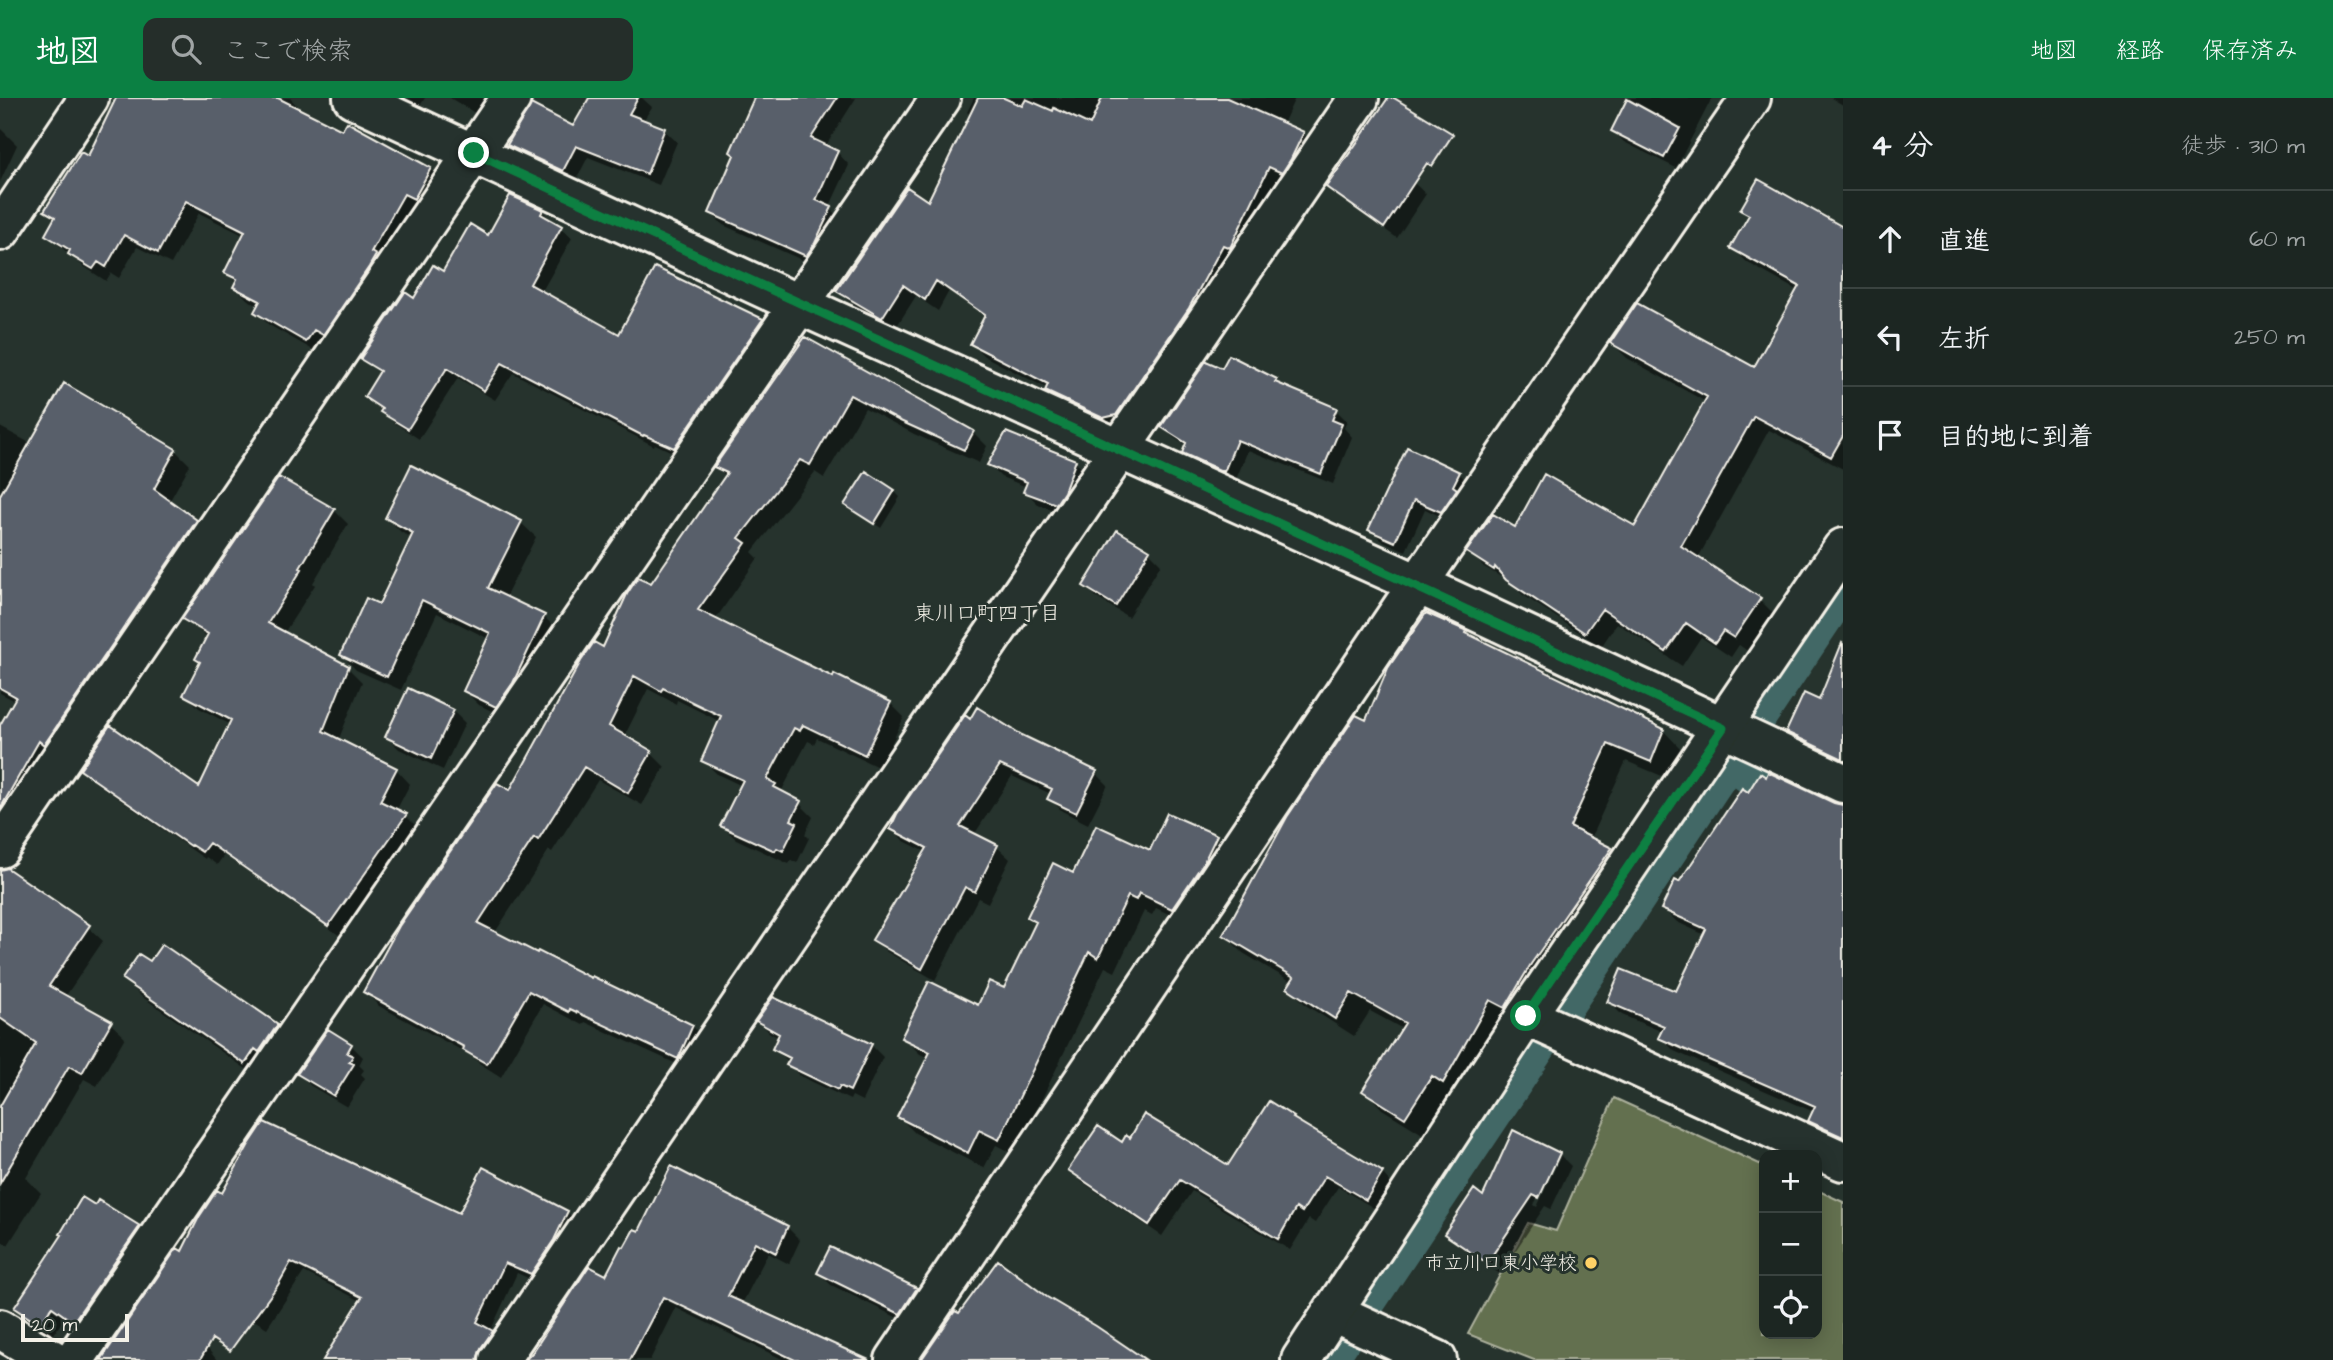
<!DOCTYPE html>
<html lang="ja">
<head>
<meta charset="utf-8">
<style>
	:root { --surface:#1c2622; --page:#252e2a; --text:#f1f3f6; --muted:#a0a5a5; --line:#3a4340; --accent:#0b8043 }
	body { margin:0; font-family:"Architects Daughter","Klee One",sans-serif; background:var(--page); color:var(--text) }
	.controls { position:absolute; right:21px; bottom:21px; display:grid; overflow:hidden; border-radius:14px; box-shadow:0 4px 18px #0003 }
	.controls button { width:63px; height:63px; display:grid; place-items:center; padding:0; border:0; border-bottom:2px solid var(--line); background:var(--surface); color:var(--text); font:35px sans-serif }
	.scale { position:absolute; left:21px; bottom:18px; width:108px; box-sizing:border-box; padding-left:7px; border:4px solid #f4f1e8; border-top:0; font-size:19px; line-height:24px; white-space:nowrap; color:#f4f1e8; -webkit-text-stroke:5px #26332d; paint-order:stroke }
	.stop { position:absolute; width:21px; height:21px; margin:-16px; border:5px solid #0b8043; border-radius:50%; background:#fff }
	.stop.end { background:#0b8043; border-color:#fff; box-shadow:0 2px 7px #0008 }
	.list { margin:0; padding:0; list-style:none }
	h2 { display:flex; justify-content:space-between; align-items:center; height:91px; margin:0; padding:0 28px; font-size:30px }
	h2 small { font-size:23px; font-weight:400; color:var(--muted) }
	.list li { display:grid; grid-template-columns:46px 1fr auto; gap:21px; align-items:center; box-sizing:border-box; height:98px; padding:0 28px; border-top:2px solid var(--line) }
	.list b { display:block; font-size:26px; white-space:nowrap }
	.list em { font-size:23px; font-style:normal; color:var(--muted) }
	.icon { flex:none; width:38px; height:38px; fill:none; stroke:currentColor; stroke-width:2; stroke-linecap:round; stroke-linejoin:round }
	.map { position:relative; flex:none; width:1843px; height:1262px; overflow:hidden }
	header { display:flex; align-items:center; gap:42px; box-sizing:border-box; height:98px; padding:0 35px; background:var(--accent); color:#fff }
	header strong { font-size:33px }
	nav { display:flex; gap:38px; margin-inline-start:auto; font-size:24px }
	.search { width:490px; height:63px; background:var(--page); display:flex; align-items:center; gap:18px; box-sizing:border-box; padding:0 24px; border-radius:14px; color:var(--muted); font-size:26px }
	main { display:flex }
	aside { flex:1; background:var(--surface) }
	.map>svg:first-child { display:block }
	.green { fill:#636f50; stroke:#acb09c; stroke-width:2 }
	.shadow { fill:#0007; fill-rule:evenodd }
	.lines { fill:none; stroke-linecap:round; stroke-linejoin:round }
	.canal { stroke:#436866; stroke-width:38 }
	.river { stroke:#436866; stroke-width:65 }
	.building { fill:#585e6b; stroke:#f4f1e8; stroke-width:2 }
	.minor-casing { stroke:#f4f1e8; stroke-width:44 }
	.tertiary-casing { stroke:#f4f1e8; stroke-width:44 }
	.minor { stroke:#26332d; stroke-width:38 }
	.tertiary { stroke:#26332d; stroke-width:38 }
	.route { stroke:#0b8043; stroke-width:9 }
	.poi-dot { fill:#ffd166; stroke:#26332d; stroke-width:2.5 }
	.labels { text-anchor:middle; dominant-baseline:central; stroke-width:6; stroke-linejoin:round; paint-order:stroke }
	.poi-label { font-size:19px; fill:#f4f1e8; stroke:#26332d; text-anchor:end }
	.neighbourhood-label { font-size:21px; fill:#f4f1e8; stroke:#26332d }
</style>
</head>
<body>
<header>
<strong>地図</strong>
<div class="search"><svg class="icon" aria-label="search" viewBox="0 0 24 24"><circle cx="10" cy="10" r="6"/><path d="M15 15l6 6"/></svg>ここで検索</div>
<nav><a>地図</a><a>経路</a><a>保存済み</a></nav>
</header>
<main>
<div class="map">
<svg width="1843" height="1262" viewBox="0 0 1843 1262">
	<rect width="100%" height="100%" fill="#26332d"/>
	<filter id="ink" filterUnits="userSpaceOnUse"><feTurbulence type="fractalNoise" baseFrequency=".0143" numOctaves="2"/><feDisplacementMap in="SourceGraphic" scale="14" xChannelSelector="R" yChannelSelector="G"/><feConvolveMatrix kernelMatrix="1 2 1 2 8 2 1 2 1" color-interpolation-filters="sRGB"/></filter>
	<g filter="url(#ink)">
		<path class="green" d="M 1614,1000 L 1764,1068 L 1764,1236 L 1817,1236 L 1817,1092 L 1843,1104 L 1843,1262 L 1534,1262 L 1468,1236 L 1528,1125 L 1556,1133 Z"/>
		<path class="shadow" d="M 127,0 L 290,0 L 300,11 L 299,13 L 343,34 L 430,71 L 443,84 L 320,256 L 269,227 L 256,214 L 260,208 L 248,202 L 235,189 L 237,185 L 226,174 L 245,138 L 199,115 L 171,166 L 137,149 L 119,180 L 111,175 L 106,183 L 83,168 L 47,137 L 55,122 L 46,113 L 89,60 Z
			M 403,0 L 425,0 L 418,11 Z
			M 450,0 L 504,0 L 488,23 Z
			M 591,0 L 642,0 L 652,9 L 643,23 L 664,32 L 677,44 L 659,87 L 588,59 L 575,84 L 521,59 L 509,47 L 573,30 Z
			M 759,0 L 856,0 L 825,49 L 837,54 L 849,67 L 829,110 L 843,123 L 818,169 L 723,127 L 711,115 Z
			M 974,0 L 1295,0 L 1283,26 L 1303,35 L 1315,47 L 1294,86 L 1281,80 L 1243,161 L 1117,331 L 1059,305 L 1047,293 L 1048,291 L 984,258 L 972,246 L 986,219 L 949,193 L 938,213 L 916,198 L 895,231 L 851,205 L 838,193 L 928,105 L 971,18 L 967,14 Z
			M 1630,0 L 1712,0 L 1676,70 L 1624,44 L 1613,33 Z
			M 1831,0 L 1843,0 L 1843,7 Z
			M 0,30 L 17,47 L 0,84 Z
			M 1351,57 L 1414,85 L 1426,96 L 1397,140 L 1340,100 L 1328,89 Z
			M 1742,112 L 1843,131 L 1843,371 L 1769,332 L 1698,460 L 1760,502 L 1775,517 L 1749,554 L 1739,547 L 1731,559 L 1701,539 L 1682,568 L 1617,525 L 1601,549 L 1523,497 L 1510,484 L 1484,469 L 1469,454 L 1515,431 L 1636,430 L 1706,304 L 1627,260 L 1612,245 L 1754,271 L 1798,193 L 1748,165 L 1732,150 L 1750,119 Z
			M 542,113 L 572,140 L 541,195 L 620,238 L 762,222 L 772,233 L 685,360 L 655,346 L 654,348 L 513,275 L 495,302 L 458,280 L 419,341 L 393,324 L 366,299 L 381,276 L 362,260 L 414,202 L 489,139 Z
			M 805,241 L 973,334 L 987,348 L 979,365 L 914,336 L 865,310 L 824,380 L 815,374 L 752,454 L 758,460 L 715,522 L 833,581 L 890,605 L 904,619 L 880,670 L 817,640 L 814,646 L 808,643 L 781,694 L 799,705 L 813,719 L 805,736 L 809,740 L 797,765 L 791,762 L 789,766 L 736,741 L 722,728 L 742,688 L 717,676 L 703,662 L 721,624 L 677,602 L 676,606 L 648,591 L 624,639 L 651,655 L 665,669 L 642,707 L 598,682 L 552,754 L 549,752 L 494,836 L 692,928 L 706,942 L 692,973 L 585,924 L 583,927 L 543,906 L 501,979 L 479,965 L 472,958 L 379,908 L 365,894 L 510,694 L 604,551 L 727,379 L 716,369 Z
			M 1223,273 L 1276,282 L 1283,290 L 1336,312 L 1347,323 L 1344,330 L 1352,339 L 1333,386 L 1248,352 L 1235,384 L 1195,366 L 1184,355 L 1187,348 L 1174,340 L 1163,329 Z
			M 64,288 L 175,352 L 190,367 L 169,404 L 196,423 L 210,438 L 0,719 L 0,630 L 15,603 L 0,595 L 0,329 L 32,346 Z
			M 1408,352 L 1459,375 L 1469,386 L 1452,424 L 1425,411 L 1406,453 L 1381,442 L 1371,431 Z
			M 1075,363 L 1087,376 L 1068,418 L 1038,406 L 1025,393 L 1027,389 L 1001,379 L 989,367 Z
			M 412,370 L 521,425 L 536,439 L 505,500 L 544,519 L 559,533 L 511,622 L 479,607 L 465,593 L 489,541 L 437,515 L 401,592 L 356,572 L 342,557 L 379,508 L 412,440 L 401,434 L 387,420 Z
			M 894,393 L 900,399 L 881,430 L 847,407 Z
			M 334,412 L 348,426 L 313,485 L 315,487 L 284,535 L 348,570 L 362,584 L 338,643 L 396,671 L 410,686 L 396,713 L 406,718 L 420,732 L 343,840 L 224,757 L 217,767 L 206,759 L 205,761 L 96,685 L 82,671 L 200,691 L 231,627 L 199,610 L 185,596 L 202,565 L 208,540 L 185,521 Z
			M 1149,454 L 1161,466 L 1128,519 L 1097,500 L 1085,487 Z
			M 1466,535 L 1471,539 L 1663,632 L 1681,651 L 1669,681 L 1626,663 L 1590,741 L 1611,752 L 1629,770 L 1462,1002 L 1450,995 L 1424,1037 L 1382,1011 L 1364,992 L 1403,931 L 1370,913 L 1354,938 L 1307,908 L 1289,890 L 1292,884 L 1243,855 L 1225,837 L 1367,625 Z
			M 1843,546 L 1843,667 L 1802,647 L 1788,634 L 1820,604 Z
			M 453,613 L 465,625 L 443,672 L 399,651 L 387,639 Z
			M 1021,639 L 1096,675 L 1108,687 L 1088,726 L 1062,713 L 1049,700 L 1051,696 L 1012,678 L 974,737 L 997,749 L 1010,761 L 988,805 L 978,800 L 935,882 L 887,854 L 874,842 L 926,754 L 904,743 L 892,731 Z
			M 1748,696 L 1843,708 L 1843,1045 L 1824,1036 L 1810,1023 L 1814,1014 L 1674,953 L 1661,939 L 1663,934 L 1622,917 L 1609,904 L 1676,896 L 1705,837 L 1677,824 L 1664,811 Z
			M 1216,739 L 1232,755 L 1189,826 L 1156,810 L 1152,817 L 1144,813 L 1115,874 L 1105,869 L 1015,1057 L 996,1047 L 984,1070 L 915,1035 L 899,1019 L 929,960 L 920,956 L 903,939 L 979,909 L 1005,892 L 1037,826 L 1029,819 L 1074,777 L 1150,755 Z
			M 0,780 L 88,829 L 103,843 L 65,899 L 110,925 L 125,939 L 97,988 L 84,981 L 26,1080 L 41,1095 L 8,1147 L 0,1142 Z
			M 162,848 L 277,928 L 294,945 L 262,982 L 141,898 L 124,881 L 150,866 Z
			M 758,923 L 871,947 L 883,959 L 862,1003 L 852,998 L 850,1002 L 800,978 L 788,966 L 789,964 L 774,951 L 779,940 L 770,935 Z
			M 351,947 L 363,959 L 359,967 L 364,972 L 361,976 L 365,980 L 347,1009 L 311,988 L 299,976 Z
			M 1298,1025 L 1382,1075 L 1394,1088 L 1379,1113 L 1338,1089 L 1315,1125 L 1309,1121 L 1290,1152 L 1192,1093 L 1162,1138 L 1082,1084 L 1070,1072 L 1122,1046 L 1229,1069 Z
			M 1559,1056 L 1571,1068 L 1551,1111 L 1545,1108 L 1500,1176 L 1459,1148 L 1446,1136 L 1484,1100 ZM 1556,1059 L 1560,1059 L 1537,1109 L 1534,1107 Z
			M 223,1098 L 460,1118 L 567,1114 L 579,1126 L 543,1187 L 517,1175 L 490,1234 L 500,1244 L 489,1262 L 327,1262 L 361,1203 L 304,1174 L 267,1230 L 188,1182 L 207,1250 L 217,1262 L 106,1262 L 182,1158 Z
			M 139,1129 L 151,1141 L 86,1235 L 64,1220 L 53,1238 L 29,1222 L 17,1210 Z
			M 787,1129 L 800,1142 L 789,1166 L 768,1155 L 742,1206 L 860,1262 L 784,1262 L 676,1210 L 650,1262 L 534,1262 L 607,1180 L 625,1151 L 639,1135 Z
			M 831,1152 L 916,1192 L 928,1204 L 912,1227 L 831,1187 L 819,1175 Z"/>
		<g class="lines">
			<path class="canal" d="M 1328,1262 L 1843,491"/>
			<path class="river" d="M 1756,665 L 1843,706"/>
		</g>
		<path class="building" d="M 116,0 L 278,0 L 342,32 L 347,24 L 431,70 L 414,101 L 404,96 L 371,154 L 376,157 L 369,169 L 323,237 L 314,232 L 306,244 L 254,214 L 260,203 L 233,189 L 237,181 L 224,175 L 245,133 L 186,103 L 158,155 L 124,137 L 106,169 L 98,164 L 93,171 L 68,156 L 70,152 L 45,137 L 55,119 L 44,113 L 81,54 L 88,58 Z
			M 589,0 L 638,0 L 629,16 L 665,30 L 647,76 L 576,48 L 563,73 L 507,47 L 531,6 L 573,28 Z
			M 754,0 L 837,0 L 811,40 L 838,53 L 816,102 L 832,109 L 815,145 L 806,158 L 709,115 L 734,57 L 730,54 Z
			M 978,0 L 1004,0 L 1022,8 L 1026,1 L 1053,13 L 1054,10 L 1090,27 L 1102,0 L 1227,0 L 1304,34 L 1291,61 L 1282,75 L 1269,69 L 1230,150 L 1223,147 L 1189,210 L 1116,317 L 1103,320 L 1045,293 L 1048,286 L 970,246 L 985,217 L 936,183 L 925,202 L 903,187 L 882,220 L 836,193 L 907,89 L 928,103 Z
			M 1388,0 L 1394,0 L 1453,36 L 1432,68 L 1427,65 L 1384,130 L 1326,89 Z
			M 1627,1 L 1680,30 L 1664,60 L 1611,33 Z
			M 1758,81 L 1843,129 L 1843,338 L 1831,359 L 1754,318 L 1681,448 L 1761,500 L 1734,540 L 1723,533 L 1715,545 L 1686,525 L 1666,554 L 1602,511 L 1585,535 L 1506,482 L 1495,469 L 1494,472 L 1466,454 L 1493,416 L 1515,429 L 1544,376 L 1635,428 L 1707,299 L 1610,245 L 1637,205 L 1754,269 L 1799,188 L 1730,150 L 1749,117 L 1740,112 Z
			M 510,97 L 543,112 L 541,116 L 562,128 L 530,186 L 619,236 L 655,169 L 763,221 L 674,350 L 644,337 L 643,338 L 502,265 L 484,293 L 447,270 L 408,331 L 380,314 L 382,311 L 364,299 L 380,273 L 360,261 L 405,194 L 414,200 L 433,167 L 443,173 L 470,126 L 488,137 Z
			M 805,239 L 974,333 L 964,352 L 898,322 L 850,297 L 810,367 L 800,362 L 739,440 L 746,445 L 698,512 L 833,579 L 834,576 L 891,604 L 865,657 L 803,627 L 800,633 L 794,630 L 767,681 L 776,686 L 774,689 L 801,703 L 791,722 L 797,725 L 783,753 L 777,750 L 775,753 L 720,728 L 743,682 L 701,663 L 721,618 L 663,590 L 661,593 L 634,578 L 609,628 L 652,653 L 628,695 L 584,669 L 538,742 L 534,739 L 478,825 L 537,855 L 538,853 L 591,880 L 592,878 L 693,927 L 678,961 L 570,911 L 569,914 L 529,893 L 487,966 L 463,952 L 464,949 L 363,894 L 399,828 L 497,685 L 510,692 L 581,563 L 594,544 L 603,549 L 627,496 L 638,479 L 651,485 L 727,375 L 714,369 Z
			M 1229,257 L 1277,281 L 1275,284 L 1337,310 L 1332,322 L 1342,326 L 1321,376 L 1237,342 L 1224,374 L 1182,355 L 1186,345 L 1161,329 L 1206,263 L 1222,270 Z
			M 64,285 L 176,351 L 154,391 L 197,422 L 44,647 L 39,643 L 0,711 L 0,627 L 16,599 L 0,590 L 0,397 Z
			M 1006,334 L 1076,362 L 1064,394 L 1056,406 L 1023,394 L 1027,384 L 987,367 Z
			M 1407,349 L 1460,374 L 1453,388 L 1457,391 L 1441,414 L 1414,402 L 1395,444 L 1368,432 Z
			M 411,367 L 522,423 L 488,490 L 545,517 L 513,585 L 496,609 L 463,593 L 490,535 L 422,502 L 387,579 L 340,557 L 366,500 L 379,506 L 413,435 L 385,420 Z
			M 866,373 L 895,392 L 874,426 L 844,407 Z
			M 279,379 L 335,411 L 300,470 L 302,471 L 268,525 L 349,568 L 323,633 L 397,670 L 380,703 L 407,716 L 328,828 L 209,745 L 202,754 L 191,747 L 190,748 L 80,672 L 110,627 L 199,689 L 231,622 L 183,597 L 200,564 L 195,561 L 208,536 L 182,521 Z
			M 1117,432 L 1150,452 L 1116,508 L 1083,488 Z
			M 1426,515 L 1467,533 L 1466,535 L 1664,631 L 1651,664 L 1608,646 L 1570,729 L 1612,750 L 1531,866 L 1505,910 L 1490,902 L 1443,985 L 1432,978 L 1405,1020 L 1362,993 L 1405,925 L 1351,895 L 1335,921 L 1287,890 L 1294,879 L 1223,837 L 1287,719 L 1356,617 L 1366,622 L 1388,570 Z
			M 1842,545 L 1843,546 L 1843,661 L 1786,634 L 1804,595 L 1819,602 Z
			M 408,590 L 454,612 L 431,661 L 385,639 Z
			M 977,609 L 1022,637 L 1097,673 L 1076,715 L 1047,701 L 1052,691 L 1000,667 L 960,728 L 998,747 L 975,794 L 965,789 L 922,871 L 872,842 L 927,750 L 890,731 L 897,716 L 965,617 L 970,621 Z
			M 1768,674 L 1834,705 L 1843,707 L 1843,1039 L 1808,1023 L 1815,1008 L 1658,940 L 1664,928 L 1607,904 L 1621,871 L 1676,893 L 1706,831 L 1661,811 L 1675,782 L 1679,784 L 1742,690 L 1748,694 L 1760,675 L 1766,679 Z
			M 1167,715 L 1217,737 L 1204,764 L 1172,811 L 1139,795 L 1136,802 L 1128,798 L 1098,860 L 1089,854 L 999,1042 L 979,1032 L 968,1055 L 897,1019 L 930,954 L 901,940 L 929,883 L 978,907 L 989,883 L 1004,890 L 1036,824 L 1027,819 L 1053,765 L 1073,775 L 1096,727 L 1150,752 Z
			M 7,770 L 90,827 L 49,888 L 112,923 L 82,975 L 69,968 L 0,1085 L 0,1008 L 36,945 L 0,920 L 0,772 Z
			M 162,846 L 278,926 L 259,954 L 255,951 L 245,966 L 122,881 L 139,856 L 150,863 Z
			M 773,899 L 872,946 L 850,993 L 840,988 L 838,992 L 786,967 L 790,960 L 772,951 L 779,936 L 756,923 Z
			M 328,931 L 352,946 L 347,955 L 353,958 L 349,964 L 354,966 L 334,998 L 297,976 Z
			M 1269,1003 L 1294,1019 L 1293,1020 L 1383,1074 L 1366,1102 L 1325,1078 L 1302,1114 L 1296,1110 L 1278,1141 L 1180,1082 L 1149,1127 L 1068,1072 L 1098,1028 L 1122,1044 L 1126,1037 L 1130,1040 L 1144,1016 L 1228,1067 Z
			M 264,1024 L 459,1115 L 483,1069 L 568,1113 L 554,1142 L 531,1176 L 505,1165 L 477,1224 L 493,1233 L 481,1250 L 477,1262 L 323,1262 L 362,1199 L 291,1164 L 278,1187 L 230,1253 L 212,1241 L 200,1262 L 101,1262 L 177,1150 L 182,1153 L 199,1119 L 217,1092 L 222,1095 L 248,1048 Z
			M 1513,1032 L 1560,1055 L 1539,1100 L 1533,1097 L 1487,1165 L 1444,1136 L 1474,1091 L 1483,1098 Z
			M 671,1068 L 788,1128 L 776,1155 L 755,1144 L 728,1198 L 869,1262 L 795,1262 L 663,1199 L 630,1262 L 525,1262 L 532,1255 L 589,1168 L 606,1177 L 621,1148 L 624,1149 L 634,1131 L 639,1133 Z
			M 82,1099 L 95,1107 L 98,1102 L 140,1128 L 73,1224 L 52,1209 L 40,1227 L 14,1210 L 62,1137 L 60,1136 Z
			M 830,1149 L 917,1190 L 900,1216 L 817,1175 Z
			M 998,1162 L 1047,1199 L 1096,1228 L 1146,1262 L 921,1262 L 955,1213 L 959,1215 Z"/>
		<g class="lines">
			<defs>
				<path id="minor" d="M 353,0 L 798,206 L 1418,486 L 1843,685
					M 0,133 L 89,0
					M 0,750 L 511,0
					M 1526,918 L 1843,1063
					M 1333,1214 L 1437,1262
					M 0,1231 L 53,1262
					M 74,1262 L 941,0
					M 499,1262 L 1359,0
					M 895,1262 L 1418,486 L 1751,0"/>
				<path id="tertiary" d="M 1301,1262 L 1526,918 L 1843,450"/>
			</defs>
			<use href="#minor" class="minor-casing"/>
			<use href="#tertiary" class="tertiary-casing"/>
			<use href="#minor" class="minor"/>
			<use href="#tertiary" class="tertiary"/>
		</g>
	</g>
	<g class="lines" filter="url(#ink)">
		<path class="route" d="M 474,55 C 889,249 1308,435 1723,630 L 1526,918"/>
	</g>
	<circle class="poi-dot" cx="1591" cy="1165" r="7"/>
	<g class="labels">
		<g class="poi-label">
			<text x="1577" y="1165">市立川口東小学校</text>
		</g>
		<g class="neighbourhood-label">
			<text x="987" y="515">東川口町四丁目</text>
		</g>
	</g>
</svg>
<div class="controls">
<button>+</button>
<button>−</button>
<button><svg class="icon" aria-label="locate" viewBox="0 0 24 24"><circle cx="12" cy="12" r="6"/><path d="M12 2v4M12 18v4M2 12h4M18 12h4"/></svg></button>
</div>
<div class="scale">20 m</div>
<div class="stop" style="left:1526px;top:918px"></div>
<div class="stop end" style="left:474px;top:55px"></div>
</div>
<aside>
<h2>4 分<small>徒歩 · 310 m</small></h2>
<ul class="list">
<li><svg class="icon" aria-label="ahead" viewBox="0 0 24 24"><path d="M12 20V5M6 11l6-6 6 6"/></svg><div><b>直進</b></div><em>60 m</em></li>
<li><svg class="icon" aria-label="left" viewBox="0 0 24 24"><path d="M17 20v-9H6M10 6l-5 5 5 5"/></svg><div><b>左折</b></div><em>250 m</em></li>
<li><svg class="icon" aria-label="arrive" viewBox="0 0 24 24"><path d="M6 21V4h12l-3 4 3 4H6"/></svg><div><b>目的地に到着</b></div></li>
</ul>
</aside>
</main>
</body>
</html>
